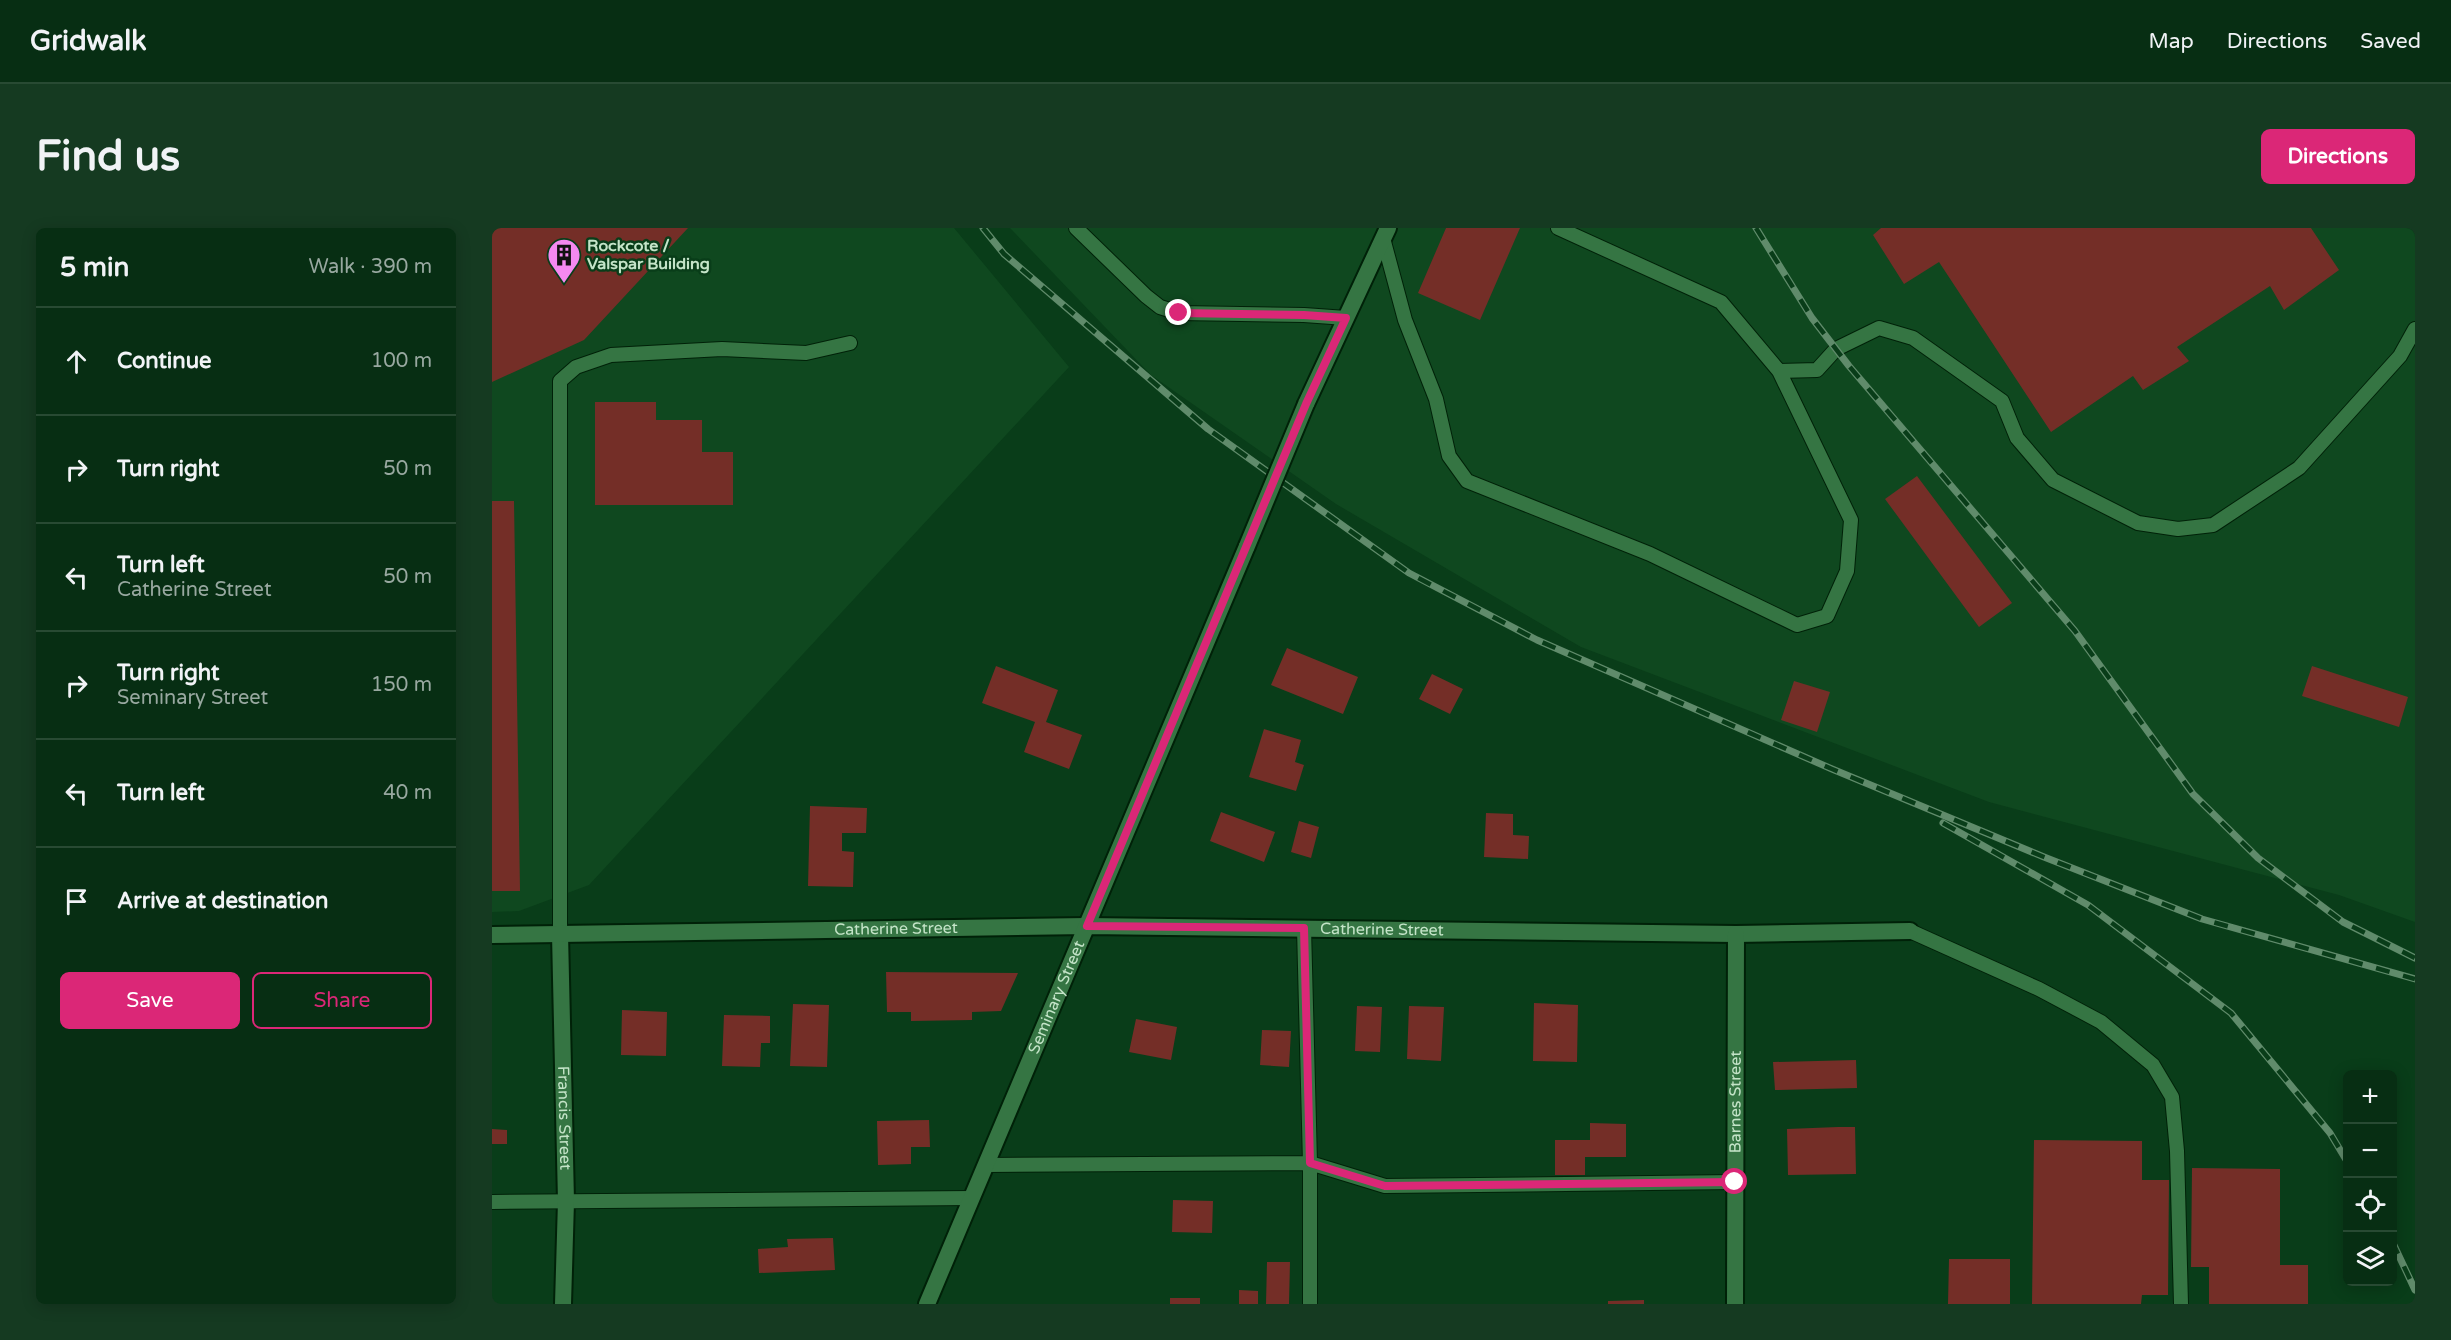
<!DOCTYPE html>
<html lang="en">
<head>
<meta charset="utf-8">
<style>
	:root { --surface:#072e13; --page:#153a21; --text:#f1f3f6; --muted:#98a8a0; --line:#284a33; --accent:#db2777 }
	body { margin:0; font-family:"Varela Round",sans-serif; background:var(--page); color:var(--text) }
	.controls { position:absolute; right:18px; bottom:18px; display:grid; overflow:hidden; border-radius:9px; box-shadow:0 3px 15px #0003 }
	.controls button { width:54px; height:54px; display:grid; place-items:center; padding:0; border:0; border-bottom:2px solid var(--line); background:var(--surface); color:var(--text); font:30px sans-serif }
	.stop { position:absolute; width:18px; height:18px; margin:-14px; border:4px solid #db2777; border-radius:50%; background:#fff }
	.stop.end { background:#db2777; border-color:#fff; box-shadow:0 2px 6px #0008 }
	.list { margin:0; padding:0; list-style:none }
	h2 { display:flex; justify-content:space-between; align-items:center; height:78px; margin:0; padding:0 24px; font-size:26px }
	h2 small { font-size:20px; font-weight:400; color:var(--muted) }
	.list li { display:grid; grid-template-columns:39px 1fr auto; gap:18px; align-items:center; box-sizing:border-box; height:108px; padding:0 24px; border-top:2px solid var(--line) }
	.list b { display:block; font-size:22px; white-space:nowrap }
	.list p { margin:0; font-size:20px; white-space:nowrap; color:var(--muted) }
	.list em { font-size:20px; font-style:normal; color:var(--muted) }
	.actions { display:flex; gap:12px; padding:18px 24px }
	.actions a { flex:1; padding:14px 0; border:2px solid var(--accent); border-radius:9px; text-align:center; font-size:21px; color:var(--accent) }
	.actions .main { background:var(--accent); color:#fff }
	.icon { flex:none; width:33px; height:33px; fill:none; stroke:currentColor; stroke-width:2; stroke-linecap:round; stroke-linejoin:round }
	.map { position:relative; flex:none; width:1923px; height:1076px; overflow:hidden; border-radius:9px }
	header { display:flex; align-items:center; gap:36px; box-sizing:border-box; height:84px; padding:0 30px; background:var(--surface); border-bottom:2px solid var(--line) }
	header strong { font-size:28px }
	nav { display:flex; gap:33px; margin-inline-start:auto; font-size:21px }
	.intro { display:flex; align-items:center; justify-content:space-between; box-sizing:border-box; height:144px; padding:0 36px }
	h1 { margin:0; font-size:42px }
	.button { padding:15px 27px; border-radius:9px; background:var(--accent); color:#fff; font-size:21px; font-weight:700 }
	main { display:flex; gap:36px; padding:0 36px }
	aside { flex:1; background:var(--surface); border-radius:9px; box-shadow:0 3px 15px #0003 }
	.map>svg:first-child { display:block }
	.built { fill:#0f481f }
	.building { fill:#742e27 }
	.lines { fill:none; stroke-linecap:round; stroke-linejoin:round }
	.service-casing { stroke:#002108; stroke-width:16 }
	.minor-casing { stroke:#002108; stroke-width:20 }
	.tertiary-casing { stroke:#002108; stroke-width:20 }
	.service { stroke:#357543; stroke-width:14 }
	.minor { stroke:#357543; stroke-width:16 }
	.tertiary { stroke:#357543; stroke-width:16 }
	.rail-casing { stroke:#608b6b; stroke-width:7 }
	.rail { stroke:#093d19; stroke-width:4.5; stroke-dasharray:14; stroke-linecap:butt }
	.tertiary-bridge-casing { stroke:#002108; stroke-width:20; stroke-linecap:butt }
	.tertiary-bridge { stroke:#357543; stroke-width:16 }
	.route { stroke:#db2777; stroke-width:8 }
	.labels { text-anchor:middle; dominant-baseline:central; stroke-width:5; stroke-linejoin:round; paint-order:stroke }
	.poi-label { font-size:16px; font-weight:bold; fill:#c4e4c8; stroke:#093d19; text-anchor:start }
	.street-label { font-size:16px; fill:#c4e4c8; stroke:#093d19 }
</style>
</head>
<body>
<header>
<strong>Gridwalk</strong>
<nav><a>Map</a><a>Directions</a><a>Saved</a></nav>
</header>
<div class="intro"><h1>Find us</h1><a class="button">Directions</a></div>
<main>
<aside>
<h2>5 min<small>Walk · 390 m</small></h2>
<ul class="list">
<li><svg class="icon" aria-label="ahead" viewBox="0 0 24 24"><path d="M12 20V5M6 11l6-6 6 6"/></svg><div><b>Continue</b></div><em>100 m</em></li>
<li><svg class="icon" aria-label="right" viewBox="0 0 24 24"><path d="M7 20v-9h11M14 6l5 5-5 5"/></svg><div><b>Turn right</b></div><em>50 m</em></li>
<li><svg class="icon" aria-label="left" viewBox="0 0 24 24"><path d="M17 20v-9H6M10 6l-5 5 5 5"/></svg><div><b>Turn left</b><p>Catherine Street</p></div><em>50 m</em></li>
<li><svg class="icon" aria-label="right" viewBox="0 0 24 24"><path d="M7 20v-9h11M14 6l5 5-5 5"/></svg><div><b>Turn right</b><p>Seminary Street</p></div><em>150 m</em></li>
<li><svg class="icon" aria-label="left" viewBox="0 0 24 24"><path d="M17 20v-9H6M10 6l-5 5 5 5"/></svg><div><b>Turn left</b></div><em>40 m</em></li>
<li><svg class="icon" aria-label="arrive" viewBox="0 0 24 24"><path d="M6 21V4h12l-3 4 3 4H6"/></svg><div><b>Arrive at destination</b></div></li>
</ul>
<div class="actions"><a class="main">Save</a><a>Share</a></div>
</aside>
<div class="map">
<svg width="1923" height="1076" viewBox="0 0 1923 1076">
	<rect width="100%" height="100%" fill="#093d19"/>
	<path class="built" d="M 0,0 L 462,0 L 577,139 L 97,657 L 27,683 L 0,684 Z
		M 518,0 L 1923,0 L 1923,694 L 1847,667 L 1497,574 L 1089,419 L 844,276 L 659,147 Z"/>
	<path class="building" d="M 0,0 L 196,0 L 92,112 L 0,154 Z
		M 954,0 L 1028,0 L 988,92 L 926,65 Z
		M 1389,0 L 1819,0 L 1847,42 L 1792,82 L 1778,58 L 1685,119 L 1697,133 L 1651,162 L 1641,148 L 1559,204 L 1447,34 L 1412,56 L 1381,7 Z
		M 103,174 L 164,174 L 164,192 L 210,192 L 210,224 L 241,224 L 241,277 L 103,277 Z
		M 1425,248 L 1520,375 L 1487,399 L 1393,271 Z
		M 0,273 L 22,273 L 28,663 L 0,663 Z
		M 795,420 L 866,449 L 851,486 L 779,457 Z
		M 504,438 L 566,462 L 554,494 L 590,507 L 577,541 L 532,524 L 543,494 L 490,475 Z
		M 1820,438 L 1916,469 L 1907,499 L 1810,468 Z
		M 940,446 L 971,461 L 958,486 L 927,471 Z
		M 1302,453 L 1338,464 L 1325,504 L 1289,492 Z
		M 772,501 L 809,512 L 803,534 L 812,537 L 804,563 L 757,549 Z
		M 318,578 L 375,580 L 374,605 L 350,605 L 350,623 L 362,624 L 361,659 L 316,658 Z
		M 729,584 L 783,604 L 772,634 L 718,613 Z
		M 994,585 L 1021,586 L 1021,607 L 1037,608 L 1036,631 L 992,629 Z
		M 807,593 L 827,599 L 819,630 L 799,624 Z
		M 394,744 L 526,745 L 509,783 L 480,784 L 480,792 L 419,793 L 419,784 L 395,784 Z
		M 1042,775 L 1086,777 L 1085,834 L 1041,833 Z
		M 301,776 L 337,777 L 335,839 L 298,838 Z
		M 865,778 L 890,779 L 888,824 L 863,823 Z
		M 917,778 L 952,779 L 949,833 L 915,831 Z
		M 130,782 L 175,784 L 174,828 L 129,827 Z
		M 232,787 L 278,788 L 278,815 L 269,815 L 268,839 L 230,838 Z
		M 644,791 L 685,799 L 679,832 L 637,824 Z
		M 770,802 L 799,803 L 797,839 L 768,837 Z
		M 1364,832 L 1365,860 L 1283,862 L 1281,834 Z
		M 437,892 L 438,919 L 419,919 L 419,936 L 386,937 L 385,893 Z
		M 1098,895 L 1134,896 L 1134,929 L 1093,929 L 1093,947 L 1063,947 L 1063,912 L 1098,912 Z
		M 1346,899 L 1363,899 L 1364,946 L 1296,947 L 1295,901 Z
		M 0,901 L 15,902 L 15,916 L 0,916 Z
		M 1542,912 L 1650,913 L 1650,952 L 1677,952 L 1676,1067 L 1650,1067 L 1649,1076 L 1540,1076 Z
		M 1700,940 L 1788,941 L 1788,1037 L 1816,1037 L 1816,1076 L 1717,1076 L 1717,1039 L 1699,1039 Z
		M 681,972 L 721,973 L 720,1005 L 680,1004 Z
		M 341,1010 L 343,1042 L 267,1045 L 266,1021 L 296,1019 L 295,1011 Z
		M 1457,1031 L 1518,1031 L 1518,1076 L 1456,1076 Z
		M 775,1034 L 798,1034 L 797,1076 L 774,1076 Z
		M 747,1062 L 766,1063 L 766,1076 L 747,1076 Z
		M 678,1070 L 708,1070 L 708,1076 L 678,1076 Z
		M 1152,1072 L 1152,1076 L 1116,1076 L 1116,1073 Z"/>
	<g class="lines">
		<defs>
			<path id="service" d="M 584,0 L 654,68 L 668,79 L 687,85 L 812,87 L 854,90
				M 1066,0 L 1229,74 L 1287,143 L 1325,142 L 1344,121 L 1387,100 L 1421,110 L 1510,173 L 1525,210 L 1561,252 L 1646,295 L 1686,301 L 1721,297 L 1807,240 L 1908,128 L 1923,101
				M 891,10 L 913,92 L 944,171 L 957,228 L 975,253 L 1158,326 L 1305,397 L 1335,388 L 1355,343 L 1359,292 L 1287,143
				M 812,700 L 818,935 L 818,1076
				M 1418,703 L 1547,761 L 1609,794 L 1661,837 L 1680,869 L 1685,923 L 1689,1076
				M 68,706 L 68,153 L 84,139 L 119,127 L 230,121 L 314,125 L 358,115
				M 494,937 L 818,935 L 893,958 L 1243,954
				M 0,974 L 480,970"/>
			<g id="minor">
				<path id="s1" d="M 68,706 L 74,973 L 71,1076"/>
				<path id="s2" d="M 0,707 L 595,698 L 1244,706 L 1418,703"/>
				<path id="s3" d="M 1243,1076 L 1244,706"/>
			</g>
			<g id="tertiary">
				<path d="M 814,176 L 896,0"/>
				<path id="s4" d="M 435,1076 L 755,318"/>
			</g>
		</defs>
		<use href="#service" class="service-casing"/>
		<use href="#minor" class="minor-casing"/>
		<use href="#tertiary" class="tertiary-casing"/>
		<use href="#service" class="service"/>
		<use href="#minor" class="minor"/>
		<use href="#tertiary" class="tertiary"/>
		<defs>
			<path id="rail" d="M 491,0 L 512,26 L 716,201 L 917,345 L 1045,412 L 1340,541 L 1552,629 L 1710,691 L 1923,751
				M 1264,0 L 1320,90 L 1357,138 L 1583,403 L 1701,566 L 1766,630 L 1851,694 L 1923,730
				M 1451,595 L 1596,677 L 1739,785 L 1838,905 L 1856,935
				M 1900,1013 L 1923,1062"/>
		</defs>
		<use href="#rail" class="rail-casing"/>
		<use href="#rail" class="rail"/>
		<defs>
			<path id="tertiary-bridge" d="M 755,318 L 814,176"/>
		</defs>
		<use href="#tertiary-bridge" class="tertiary-bridge-casing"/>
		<use href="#tertiary-bridge" class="tertiary-bridge"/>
	</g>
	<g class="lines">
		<path class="route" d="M 687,85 L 812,87 L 854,90 L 814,176 L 595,698 L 812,700 L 818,935 L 893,958 L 1243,954"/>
	</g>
	<defs>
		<symbol id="building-pin" viewBox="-11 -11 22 30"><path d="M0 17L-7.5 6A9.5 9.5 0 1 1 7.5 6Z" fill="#f489f0" stroke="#093d19"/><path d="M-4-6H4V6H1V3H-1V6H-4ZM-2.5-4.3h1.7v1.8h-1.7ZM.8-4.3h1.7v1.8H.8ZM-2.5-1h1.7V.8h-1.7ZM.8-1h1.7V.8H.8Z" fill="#111"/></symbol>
	</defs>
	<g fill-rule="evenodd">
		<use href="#building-pin" x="53" y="8" width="38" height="52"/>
	</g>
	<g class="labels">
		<g class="poi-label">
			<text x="95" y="18">Rockcote /<tspan x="95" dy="18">Valspar Building</tspan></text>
		</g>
		<g class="street-label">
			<text stroke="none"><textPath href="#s2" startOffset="404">Catherine Street</textPath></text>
			<text stroke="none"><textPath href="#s2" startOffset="890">Catherine Street</textPath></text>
			<text stroke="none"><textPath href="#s4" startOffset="333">Seminary Street</textPath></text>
			<text stroke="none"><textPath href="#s3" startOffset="202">Barnes Street</textPath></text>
			<text stroke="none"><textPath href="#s1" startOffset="184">Francis Street</textPath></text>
		</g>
	</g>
</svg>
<div class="controls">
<button>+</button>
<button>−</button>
<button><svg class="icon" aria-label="locate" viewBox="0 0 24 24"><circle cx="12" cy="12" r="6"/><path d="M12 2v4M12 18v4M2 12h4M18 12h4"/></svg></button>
<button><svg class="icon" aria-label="layers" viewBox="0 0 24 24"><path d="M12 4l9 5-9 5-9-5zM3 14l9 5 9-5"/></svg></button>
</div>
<div class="stop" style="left:1243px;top:954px"></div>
<div class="stop end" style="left:687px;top:85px"></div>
</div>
</main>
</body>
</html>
